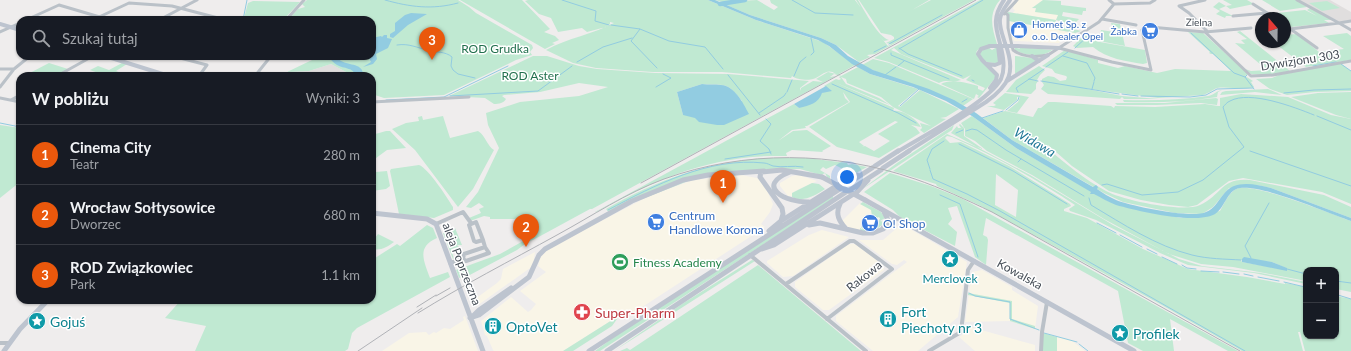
<!DOCTYPE html>
<html lang="pl">
<head>
<meta charset="utf-8">
<style>
	:root { --surface:#171b24; --page:#242831; --text:#f1f3f6; --muted:#9ea1a6; --line:#363941; --accent:#ea580c }
	body { margin:0; font-family:Lato,sans-serif; background:var(--page); color:var(--text) }
	.controls { position:absolute; right:12px; bottom:12px; display:grid; overflow:hidden; border-radius:8px; box-shadow:0 1px 3px #0004 }
	.controls button { width:36px; height:36px; display:grid; place-items:center; padding:0; border:0; border-bottom:1px solid var(--line); background:var(--surface); color:var(--text); font:20px sans-serif }
	.compass { position:absolute; left:1255px; top:12px; width:36px; height:36px; border-radius:50%; background:var(--surface); box-shadow:0 1px 3px #0004; rotate:340deg }
	.you { position:absolute; left:847px; top:177px; width:14px; height:14px; margin:-10px; border:3px solid #fff; border-radius:50%; background:#1a73e8; box-shadow:0 0 0 6px #1a73e833 }
	.badge { display:grid; place-items:center; width:26px; height:26px; border-radius:50%; background:var(--accent); color:#fff; font-size:13px; font-weight:700 }
	.pin { position:absolute; translate:-50% -33px; filter:drop-shadow(0 1px 2px #0008) }
	.pin::after { content:''; position:absolute; top:21px; width:14px; height:12px; background:inherit; clip-path:polygon(0 0,100% 0,50% 100%) }
	.list { margin:0; padding:0; list-style:none }
	h2 { display:flex; justify-content:space-between; align-items:center; height:52px; margin:0; padding:0 16px; font-size:17px }
	h2 small { font-size:13px; font-weight:400; color:var(--muted) }
	.list li { display:grid; grid-template-columns:26px 1fr auto; gap:12px; align-items:center; box-sizing:border-box; height:60px; padding:0 16px; border-top:1px solid var(--line) }
	.list b { display:block; font-size:15px; white-space:nowrap }
	.list p { margin:0; font-size:13px; white-space:nowrap; color:var(--muted) }
	.list em { font-size:13px; font-style:normal; color:var(--muted) }
	.icon { flex:none; width:22px; height:22px; fill:none; stroke:currentColor; stroke-width:2; stroke-linecap:round; stroke-linejoin:round }
	.map { position:relative; flex:none; width:1351px; height:351px; overflow:hidden }
	.search { position:absolute; background:var(--surface); box-shadow:0 1px 3px #0004; left:16px; top:16px; width:360px; height:44px; display:flex; align-items:center; gap:10px; box-sizing:border-box; padding:0 14px; border-radius:12px; color:var(--muted); font-size:15px }
	.panel { position:absolute; background:var(--surface); box-shadow:0 1px 3px #0004; left:16px; top:72px; width:360px; height:232px; border-radius:12px }
	.map>svg:first-child { display:block }
	.commercial { fill:#f9f5e7 }
	.education { fill:#e0dede }
	.green { fill:#c0e9d2; fill-rule:evenodd }
	.water { fill:#92cce1 }
	.lines { fill:none; stroke-linecap:round; stroke-linejoin:round }
	.stream { stroke:#92cce1; stroke-width:1 }
	.river { stroke:#92cce1; stroke-width:4.5 }
	.street-far1 { stroke:#bac1c8; stroke-width:3 }
	.street { stroke:#bac1c8; stroke-width:4 }
	.secondary-far1 { stroke:#bdc4cf; stroke-width:4 }
	.secondary { stroke:#bdc4cf; stroke-width:5 }
	.rail { stroke:#b0b2b7; stroke-width:1 }
	.secondary-bridge-far1 { stroke:#bdc4cf; stroke-width:4 }
	.secondary-bridge { stroke:#bdc4cf; stroke-width:5 }
	.labels { text-anchor:middle; dominant-baseline:central; stroke-width:3; stroke-linejoin:round; paint-order:stroke }
	.far-street-label { font-size:10px; fill:#474f58; stroke:#fff }
	.far-shop-label { font-size:10px; fill:#366cbe; stroke:#fff; text-anchor:start }
	.park-label { font-size:12px; fill:#21704d; stroke:#fff }
	.street-label { font-size:12px; fill:#474f58; stroke:#fff }
	.shop-label { font-size:12px; fill:#366cbe; stroke:#fff; text-anchor:start }
	.leisure-label { font-size:12px; fill:#27864d; stroke:#fff; text-anchor:start }
	.culture-label { font-size:12px; fill:#0d838f; stroke:#fff }
	.water-label { font-size:13px; font-style:italic; fill:#1d7696; stroke:#fff }
	.near-culture-label { font-size:14px; fill:#0d838f; stroke:#fff; text-anchor:start }
	.near-health-label { font-size:14px; fill:#be3a42; stroke:#fff; text-anchor:start }
</style>
</head>
<body>
<div class="map">
<svg width="1351" height="351" viewBox="0 0 1351 351">
	<rect width="100%" height="100%" fill="#efeded"/>
	<path class="commercial" d="M 1018,0 L 1043,0 L 1032,8 L 1059,15 L 1056,20 L 1013,13 L 1015,10 L 1013,9 L 1014,5 Z
		M 1009,21 L 1075,33 L 1069,38 L 1057,34 L 1056,38 L 1061,41 L 1059,43 L 1014,41 L 1010,31 Z
		M 741,175 L 757,178 L 764,184 L 773,204 L 770,212 L 761,224 L 765,227 L 756,233 L 630,315 L 620,315 L 563,351 L 494,351 L 493,350 L 487,336 L 485,335 L 481,321 L 511,297 L 528,312 L 531,310 L 536,304 L 520,291 L 546,272 L 538,266 L 540,258 L 548,249 L 649,196 L 693,180 Z
		M 799,175 L 817,181 L 799,189 L 792,193 L 792,196 L 788,196 L 780,186 L 780,183 L 792,176 Z
		M 860,203 L 882,215 L 878,224 L 866,231 L 850,229 L 842,221 Z
		M 898,227 L 910,229 L 967,262 L 958,317 L 918,351 L 873,351 L 836,321 L 836,316 L 907,262 L 904,260 L 897,265 L 892,264 L 859,240 L 883,240 Z
		M 822,230 L 849,237 L 793,276 L 783,277 L 767,263 L 767,261 L 809,235 Z
		M 849,244 L 855,244 L 883,265 L 884,270 L 829,310 L 823,310 L 795,287 L 795,282 Z
		M 535,252 L 533,266 L 478,305 L 475,299 L 497,283 L 501,279 L 503,269 Z
		M 982,270 L 1012,287 L 1012,290 L 1038,306 L 1035,329 L 1010,321 L 965,322 L 972,272 Z
		M 465,316 L 478,351 L 382,351 L 409,333 L 426,332 L 429,335 L 434,332 L 436,333 L 444,328 L 450,329 L 464,320 L 463,317 Z
		M 967,326 L 1035,345 L 1035,351 L 975,351 L 959,337 L 965,333 Z
		M 1057,337 L 1071,340 L 1085,351 L 1057,351 Z"/>
	<path class="education" d="M 1299,0 L 1330,0 L 1351,12 L 1351,20 L 1340,22 L 1335,20 Z
		M 331,64 L 348,73 L 343,76 L 283,76 L 287,72 L 309,71 Z"/>
	<path class="green" d="M 307,0 L 458,0 L 469,7 L 476,13 L 532,45 L 533,48 L 530,52 L 532,55 L 516,60 L 444,95 L 384,98 L 375,95 L 372,98 L 372,76 L 349,76 L 347,74 L 348,73 L 331,64 L 309,71 L 287,72 L 312,60 L 308,56 L 372,56 L 372,20 L 288,20 L 298,9 L 305,7 L 302,4 Z
		M 460,0 L 522,0 L 550,29 L 544,32 L 555,36 L 559,40 L 552,43 L 555,44 L 545,49 Z
		M 528,0 L 708,0 L 756,20 L 823,42 L 855,65 L 839,74 L 841,76 L 858,67 L 870,74 L 918,89 L 898,106 L 900,107 L 920,90 L 959,109 L 946,117 L 940,118 L 946,119 L 924,133 L 920,130 L 922,128 L 920,123 L 931,126 L 893,107 L 881,97 L 847,83 L 846,79 L 841,77 L 846,84 L 879,98 L 890,105 L 834,82 L 894,108 L 893,111 C 902,109 917,119 921,127 L 911,125 L 916,128 L 920,133 L 879,158 L 837,147 L 809,127 L 850,102 L 843,92 L 845,98 L 849,102 L 807,126 L 805,126 L 806,128 L 792,130 L 778,141 L 793,131 L 807,130 L 831,146 L 822,151 L 823,152 L 792,150 L 786,153 L 787,156 C 713,154 659,178 596,212 L 595,212 L 794,104 L 799,108 L 825,91 L 831,91 L 824,86 L 836,79 L 839,80 L 841,79 L 839,77 L 841,76 L 834,74 L 830,77 L 836,76 L 592,209 L 590,209 L 533,240 L 529,241 L 517,250 L 466,277 L 464,276 L 459,278 L 456,270 L 500,254 L 534,235 L 520,219 L 490,219 L 490,217 L 484,216 L 470,221 L 469,218 L 481,213 L 479,209 L 484,207 L 479,203 L 471,208 L 466,207 L 478,192 L 499,148 L 488,125 L 486,113 L 520,102 L 579,96 L 608,87 L 579,83 L 540,92 L 504,95 L 502,96 L 506,99 C 504,103 499,104 494,104 L 485,98 L 449,96 L 533,56 L 547,56 L 579,66 L 597,69 L 655,73 L 728,74 L 809,81 L 800,88 L 800,91 L 801,88 L 813,81 L 823,82 L 816,79 L 828,72 L 836,74 C 827,67 822,76 813,79 C 808,81 795,79 792,76 L 791,78 L 722,72 L 653,72 L 596,68 L 573,63 L 546,50 C 568,38 593,34 614,23 L 610,22 L 610,24 L 606,27 L 587,32 L 582,28 L 558,32 L 551,18 L 539,14 L 525,1 ZM 702,84 C 709,85 715,84 722,85 C 731,86 737,95 742,101 L 683,115 L 677,92 ZM 895,121 L 898,122 L 878,134 L 890,141 L 874,151 L 865,146 L 862,147 L 864,146 L 859,142 Z
		M 715,0 L 743,0 L 740,1 L 757,0 L 774,10 L 778,7 L 771,3 L 770,0 L 855,0 L 861,8 L 856,0 L 858,0 C 864,10 878,37 889,40 L 884,41 L 878,34 L 888,46 L 891,44 L 886,43 L 894,39 L 894,37 L 891,35 L 881,33 L 859,0 L 929,0 L 912,10 L 931,0 L 974,0 L 875,54 L 867,55 L 870,57 L 859,62 L 836,45 L 821,38 L 750,15 L 724,4 L 726,3 Z
		M 980,0 L 1000,0 C 988,14 992,28 997,44 C 954,51 991,60 996,77 L 979,98 L 977,97 L 979,96 L 976,94 L 974,99 L 941,84 C 950,78 969,83 978,86 L 978,89 L 983,91 L 985,88 L 966,80 L 971,75 L 963,79 L 901,54 L 894,48 L 891,50 L 961,80 C 954,83 946,79 939,83 L 889,62 L 874,58 Z
		M 1043,0 L 1061,1 L 1061,5 L 1086,8 L 1086,11 L 1083,11 L 1082,15 L 1063,12 L 1062,16 L 1079,19 L 1076,22 L 1068,20 L 1066,23 L 1056,20 L 1055,24 L 1081,31 L 1075,33 L 1009,21 L 1007,13 L 1008,12 L 1056,20 L 1058,15 L 1035,12 L 1036,8 L 1032,8 Z
		M 1223,0 L 1247,0 L 1254,4 L 1230,9 L 1226,6 L 1219,9 L 1233,16 L 1226,16 L 1225,18 L 1216,14 L 1220,11 L 1213,7 L 1219,2 L 1226,6 L 1232,5 Z
		M 1262,0 L 1296,0 L 1307,7 L 1280,11 Z
		M 253,1 L 300,2 L 283,20 L 248,20 L 244,18 L 248,3 Z
		M 1327,1 L 1340,8 L 1322,11 L 1309,3 Z
		M 1310,8 L 1333,20 L 1324,20 L 1329,23 L 1291,27 L 1285,23 L 1285,18 L 1279,18 L 1275,14 L 1277,13 L 1305,10 L 1317,16 L 1307,10 Z
		M 1111,23 L 1120,24 L 1125,46 L 1099,41 L 1101,30 L 1114,32 Z
		M 1240,31 L 1290,71 L 1269,75 L 1251,74 L 1245,69 L 1251,71 L 1267,70 L 1235,43 L 1245,44 L 1241,40 L 1247,39 L 1237,32 Z
		M 1188,32 L 1203,33 L 1248,74 L 1245,76 L 1253,81 L 1251,82 L 1254,87 C 1241,91 1229,86 1217,88 C 1212,90 1208,94 1202,95 L 1158,98 L 1082,88 L 1122,96 L 1159,99 L 1124,99 L 1122,97 L 1120,99 L 1048,94 L 1041,89 L 1044,85 L 1042,82 L 1042,79 L 1048,76 L 1054,77 L 1060,81 L 1066,80 L 1067,77 L 1066,76 L 1055,73 L 1052,69 L 1042,66 L 1065,50 L 1098,60 L 1098,63 L 1118,68 L 1125,66 L 1157,73 L 1175,69 L 1231,71 L 1213,54 L 1211,54 L 1209,53 L 1210,52 Z
		M 1347,33 L 1351,36 L 1351,60 L 1306,67 L 1273,42 L 1285,42 L 1285,35 L 1297,34 L 1319,52 L 1344,49 L 1323,36 Z
		M 1084,35 L 1100,42 L 1145,50 L 1147,63 L 1143,64 C 1126,61 1107,59 1093,47 L 1077,48 L 1073,46 Z
		M 988,47 L 992,50 L 997,47 L 999,60 L 998,63 C 989,63 984,63 980,54 L 981,51 Z
		M 1014,47 L 1020,49 L 1019,47 L 1052,50 C 1043,58 1025,56 1015,50 Z
		M 1015,56 L 1032,58 L 1036,61 L 1015,74 Z
		M 873,59 L 889,63 L 973,99 L 963,106 C 932,87 895,82 862,65 Z
		M 49,63 L 68,69 L 56,76 L 24,76 Z
		M 122,63 L 127,64 L 116,71 L 124,74 C 113,80 100,73 90,70 L 98,66 L 109,70 Z
		M 1340,63 L 1351,71 L 1351,91 L 1315,92 L 1287,95 L 1270,89 L 1256,79 L 1272,78 L 1279,75 Z
		M 1039,66 L 1045,70 L 1040,75 L 1037,80 L 1033,81 L 1038,81 L 1036,84 L 1036,89 L 1031,94 L 1006,92 L 1016,80 Z
		M 1268,89 L 1282,95 L 1255,92 L 1220,95 L 1222,92 L 1226,91 Z
		M 1222,90 L 1218,92 L 1217,97 C 1186,102 1155,103 1124,102 L 1123,100 C 1151,101 1180,100 1208,96 C 1214,95 1216,91 1222,90 Z
		M 1351,92 L 1351,119 L 1336,115 L 1291,97 L 1318,93 Z
		M 1005,93 L 1018,95 L 1018,96 L 1018,95 L 1029,97 L 1017,113 L 1007,111 L 1018,102 L 1020,97 L 1017,97 L 1017,100 L 1004,110 L 987,106 L 994,106 L 996,105 L 993,103 Z
		M 1241,94 L 1288,97 L 1331,115 L 1351,119 L 1351,204 L 1322,192 L 1243,178 L 1229,181 L 1197,205 L 1188,207 L 1169,205 L 1141,200 L 1109,191 L 1072,166 L 1048,145 L 1047,148 C 1065,163 1085,180 1106,191 C 1122,200 1183,213 1200,205 C 1222,195 1221,177 1250,180 L 1324,195 L 1351,207 L 1351,218 L 1271,188 L 1257,185 L 1229,188 L 1213,207 L 1202,214 L 1175,213 L 1123,202 L 1104,193 L 1031,151 L 1012,140 L 983,118 L 1005,111 L 1033,117 L 1038,108 L 1041,108 L 1048,102 L 1055,102 L 1111,106 L 1114,108 L 1115,106 L 1155,107 L 1205,104 L 1218,106 L 1220,106 L 1220,98 Z
		M 1216,98 L 1218,99 L 1217,105 L 1201,103 L 1157,105 L 1117,105 L 1115,103 L 1165,103 Z
		M 422,116 L 423,120 L 443,116 L 450,138 L 478,131 C 486,136 487,146 494,150 L 473,189 L 458,207 L 415,150 L 392,129 L 406,123 L 419,121 L 418,117 Z
		M 972,116 L 1016,148 L 1108,201 L 1123,206 L 1181,218 L 1220,211 C 1224,204 1228,194 1236,189 C 1251,181 1332,214 1351,221 L 1351,292 L 1336,289 L 1336,270 L 1306,270 L 1306,281 L 1233,267 L 1201,264 L 1169,254 L 1104,219 L 1032,175 L 987,151 L 975,141 L 965,136 L 965,129 L 961,123 ZM 1241,260 L 1272,262 L 1286,268 L 1287,270 L 1242,262 Z
		M 960,124 L 964,128 L 964,136 L 983,149 L 977,147 L 1030,175 L 1113,225 L 1179,259 L 1202,266 L 1261,273 L 1306,282 L 1306,284 L 1254,273 L 1188,265 L 1160,253 L 1096,220 L 1070,211 L 1069,209 L 1075,205 C 1036,179 995,156 952,137 L 947,136 L 945,138 L 950,143 L 961,142 L 1009,166 L 1070,204 L 1071,206 L 1064,209 L 1064,211 L 1087,218 L 1143,249 L 1188,269 L 1247,277 L 1285,284 L 1285,283 L 1306,287 L 1306,336 L 1336,336 L 1336,296 L 1351,299 L 1351,351 L 1305,351 L 1300,332 L 1298,332 L 1303,351 L 1242,351 L 1160,304 L 979,205 L 937,186 L 936,184 L 893,171 L 947,134 L 977,147 L 951,133 L 957,126 L 958,128 L 961,128 L 959,125 ZM 996,174 L 1018,190 L 1016,217 L 995,205 Z
		M 0,125 L 20,128 L 20,182 L 0,198 Z
		M 954,125 L 952,130 L 861,190 L 897,163 Z
		M 386,131 L 390,131 L 406,148 L 387,150 L 372,161 L 372,135 Z
		M 765,158 L 807,158 L 847,163 L 848,165 L 852,164 L 867,167 L 841,181 L 839,178 L 849,172 L 835,165 L 826,169 L 823,167 L 820,170 L 830,176 L 830,179 L 827,177 L 825,173 L 821,175 L 800,169 L 768,169 L 706,174 L 609,212 L 606,209 C 660,179 704,163 765,158 Z
		M 419,165 C 428,168 447,197 453,207 L 453,210 L 434,218 L 399,214 L 390,171 L 391,169 Z
		M 372,170 L 376,172 L 387,171 L 390,186 L 386,189 L 372,191 Z
		M 890,173 L 931,186 L 963,199 L 1238,351 L 1228,351 L 1170,319 L 1174,351 L 1143,351 L 1128,343 L 1118,291 L 986,218 L 983,235 L 987,237 L 988,240 L 986,265 L 975,257 L 957,206 L 948,208 L 952,219 L 948,224 L 957,232 L 955,246 L 901,218 L 893,210 L 864,192 Z
		M 812,183 L 819,184 L 825,189 C 816,195 803,203 792,197 L 792,193 Z
		M 833,195 L 833,199 L 600,351 L 595,351 L 614,337 Z
		M 863,202 L 881,212 L 885,218 L 880,221 L 884,222 C 878,231 871,231 861,231 L 860,229 L 860,228 L 864,230 L 861,227 L 864,224 L 870,228 L 875,223 L 870,221 L 872,219 L 878,224 L 880,218 L 878,217 L 876,219 L 872,216 L 871,210 L 860,204 Z
		M 427,225 L 433,228 L 437,238 C 416,247 424,261 430,278 L 448,272 L 450,277 L 357,328 L 352,333 L 348,349 L 345,351 L 195,351 L 206,326 L 165,318 L 181,300 L 372,300 L 372,258 L 375,258 L 397,244 L 400,246 Z
		M 455,228 L 462,245 L 457,245 L 459,247 L 451,249 L 454,259 L 453,259 L 443,233 L 448,232 L 449,235 Z
		M 378,234 L 394,242 C 387,247 381,251 372,249 L 372,242 Z
		M 752,260 L 755,261 L 614,351 L 682,304 Z
		M 758,265 L 861,351 L 620,351 L 627,348 L 630,350 Z
		M 968,293 L 1012,301 L 1012,319 L 1035,326 L 1035,329 L 1010,321 L 1010,303 L 968,295 Z
		M 620,315 L 612,326 L 573,351 L 563,351 Z
		M 1043,333 L 1057,337 L 1057,351 L 1043,351 Z"/>
	<path class="water" d="M 708,0 L 715,0 L 750,15 L 821,38 L 836,45 L 848,56 L 873,70 L 929,89 L 954,100 L 976,113 L 1012,140 L 1086,183 L 1093,187 L 1096,185 L 1098,187 L 1097,189 C 1103,193 1109,197 1116,200 C 1130,206 1193,219 1206,212 C 1214,209 1218,201 1223,195 C 1234,179 1254,184 1271,188 L 1351,218 L 1351,221 C 1326,212 1264,185 1240,188 C 1226,190 1225,210 1213,215 C 1192,224 1138,211 1116,205 C 1108,202 1102,198 1094,194 L 1090,194 L 1091,192 L 1016,148 L 972,116 L 946,101 L 913,87 L 870,74 L 852,64 L 829,46 L 818,40 L 756,20 Z
		M 411,13 L 427,14 L 408,25 L 393,38 L 390,37 L 390,34 L 395,31 L 395,23 L 405,15 Z
		M 384,35 L 387,35 L 387,38 L 392,39 L 388,48 L 376,54 L 377,59 L 373,64 L 363,67 L 371,62 L 368,56 L 372,56 L 372,38 L 381,36 L 382,37 Z
		M 327,56 L 336,56 C 338,58 339,60 341,61 C 350,66 364,63 363,76 L 356,76 C 353,67 344,69 337,65 C 333,63 330,58 327,56 Z
		M 702,84 C 709,85 715,84 721,85 C 735,86 743,103 749,114 L 724,125 L 717,125 L 699,122 L 695,118 L 683,115 L 677,92 Z
		M 826,86 L 832,91 L 822,93 C 818,104 810,105 799,108 L 794,104 Z
		M 1244,257 L 1272,262 L 1287,268 L 1287,271 L 1242,262 L 1242,259 Z"/>
	<g class="lines">
		<path class="stream" d="M 385,0 C 410,7 432,10 458,3
			M 562,0 L 596,11 L 595,21 L 609,25
			M 792,0 L 815,13 L 853,15
			M 243,20 L 247,0
			M 611,25 L 640,29 L 631,41 L 657,68
			M 640,29 L 669,41 L 705,47 L 723,69
			M 1191,33 L 1234,73 L 1245,77
			M 811,38 L 814,52 L 811,55
			M 889,44 L 942,15
			M 397,45 C 409,43 417,48 428,50 C 437,53 445,51 452,57 L 451,66 L 453,70 L 458,74 L 475,78
			M 899,48 L 908,54 L 962,76
			M 1075,48 L 1088,36
			M 899,49 L 983,0
			M 874,52 L 886,46
			M 891,53 L 891,55 L 949,79
			M 1063,56 L 1087,63 L 1095,78 L 1094,81
			M 577,62 L 603,47 L 632,38
			M 1341,64 L 1351,71
			M 898,66 L 904,61
			M 1313,66 L 1336,62
			M 1046,67 L 1068,52
			M 728,75 L 760,115
			M 885,75 L 896,67
			M 1247,75 L 1245,77 L 1254,89
			M 794,76 L 800,62 L 806,57
			M 1029,79 L 1038,81
			M 972,80 L 974,81
			M 1041,81 L 1119,94
			M 832,84 L 898,113 L 916,123
			M 656,87 L 671,78 L 663,74
			M 1092,89 L 1094,82
			M 787,92 L 792,80
			M 1018,92 L 1016,88 L 1044,69
			M 1284,93 L 1314,90 L 1351,89
			M 1122,94 L 1138,96
			M 450,96 L 538,91 L 572,66
			M 1141,96 L 1190,97 L 1206,95 L 1217,89 L 1253,88
			M 386,100 L 444,97 L 508,66
			M 962,102 L 967,99
			M 900,106 L 919,89
			M 1006,110 L 1018,100 L 1019,97
			M 759,113 L 784,96 L 786,93
			M 1317,116 L 1351,130
			M 982,118 L 1003,111
			M 766,119 L 771,124 L 760,141 L 769,149 L 771,154
			M 0,123 L 20,127
			M 966,131 L 972,129 L 977,130 L 1006,150 L 1084,196
			M 956,133 L 963,130
			M 959,144 L 1013,171 L 1067,204
			M 1250,151 L 1351,186
			M 725,159 L 771,152
			M 1018,162 L 1021,159
			M 930,169 L 927,160 L 932,149 L 944,141
			M 930,170 L 933,179 L 967,194 L 1000,211 L 1245,351
			M 1102,185 L 1107,184 L 1142,195 L 1178,192 L 1203,180 L 1244,147 L 1229,127 L 1223,107 C 1225,105 1227,102 1230,101 C 1250,90 1294,107 1314,115
			M 940,195 L 960,204 L 978,257
			M 1089,198 L 1091,205 C 1123,224 1156,246 1192,255 C 1208,259 1225,259 1241,260
			M 608,210 C 655,185 709,157 764,163 C 767,163 770,165 773,166 C 782,168 793,165 803,167
			M 1097,223 L 1116,233
			M 1120,235 L 1142,247
			M 1147,249 L 1157,254
			M 1162,257 L 1177,264
			M 1251,258 L 1245,246 L 1269,203
			M 1182,265 L 1187,268 L 1196,269
			M 1287,269 L 1306,274
			M 1201,271 L 1219,272
			M 1223,272 L 1239,274
			M 1244,274 L 1253,276
			M 1258,277 L 1279,281
			M 1336,281 L 1351,283
			M 1284,282 L 1305,287
			M 969,293 L 975,296 L 1010,302 L 1010,319 L 1039,330
			M 1338,295 L 1351,299
			M 1044,333 L 1077,342
			M 1079,344 L 1088,351"/>
		<path class="river" d="M 720,4 L 745,0"/>
		<path class="street-far1" d="M 1109,0 L 1114,4
			M 1205,0 L 1179,6 L 1189,13 L 1207,31
			M 1297,0 L 1339,23 L 1351,21
			M 1253,4 L 1275,18
			M 1005,13 L 1008,15 L 1008,28 L 1013,50 C 1024,58 1036,57 1048,55 L 1099,22 L 1114,4 L 1150,3 L 1155,0
			M 1004,14 L 1017,0
			M 1233,16 L 1267,13
			M 99,17 L 129,3 L 172,6 L 222,19
			M 1102,19 L 1136,25
			M 26,20 L 59,5 L 110,20
			M 159,20 L 197,0
			M 286,20 L 304,0
			M 1285,25 L 1317,48
			M 1290,29 L 1339,23 L 1351,30
			M 0,32 L 20,23
			M 1205,32 L 1251,76 L 1273,75 L 1351,61
			M 1059,48 L 1112,62 L 1151,70 L 1142,30 L 1150,27 L 1205,32 L 1251,28
			M 180,58 L 207,65 L 199,76
			M 0,69 L 14,69
			M 57,76 L 93,56
			M 255,76 L 271,56
			M 0,87 L 14,69 L 30,56
			M 0,98 L 20,102
			M 11,100 L 20,95
			M 372,102 L 469,97"/>
		<path class="street" d="M 476,222 L 483,240 L 476,242 L 474,241 L 469,225 Z
			M 436,224 L 463,212 L 471,223
			M 750,255 L 866,351
			M 463,259 L 466,261 L 489,253 L 485,247
			M 450,263 L 463,259 L 464,254 L 485,247 L 483,240
			M 786,284 L 850,241 L 854,241 L 892,269 L 827,319
			M 0,343 L 9,343
			M 929,351 L 961,332 L 968,270 L 974,261
			M 1041,351 L 1042,332 L 1047,302"/>
		<path class="secondary-far1" d="M 0,24 L 20,30
			M 990,46 L 981,49 L 978,54 L 982,60 L 997,75 L 996,80 L 990,88
			M 1017,46 L 1059,48
			M 105,56 L 169,76
			M 1032,56 L 1039,61
			M 987,64 L 995,65 L 1000,63 L 998,46
			M 1007,81 L 1048,55
			M 897,152 C 921,137 989,102 1001,79 C 1004,72 1004,65 1003,58 C 1000,34 988,23 1004,0
			M 907,152 L 986,102 C 1010,85 1016,71 1005,43 C 1003,36 999,27 1000,19 C 1001,11 1006,6 1010,0"/>
		<path class="secondary" d="M 875,166 L 898,151
			M 883,168 L 909,151
			M 790,172 C 754,186 786,203 809,202
			M 840,184 L 857,175
			M 844,186 L 872,168
			M 850,190 L 881,170
			M 856,193 L 868,180
			M 865,200 L 1134,351
			M 840,204 C 835,214 839,221 846,229
			M 372,213 L 427,219 L 436,224 L 483,351
			M 781,221 L 783,214 L 782,208 L 760,177 L 761,172 L 782,170 L 822,177
			M 809,225 L 820,223 L 863,233 L 873,233 L 883,229 L 894,220 L 894,217
			M 883,228 L 888,220 L 884,212
			M 769,231 L 781,221 L 836,186
			M 762,249 L 774,245 L 852,195
			M 472,317 L 479,310 L 511,288
			M 470,318 L 479,315 L 529,277 L 539,255 L 545,249 L 632,201 L 683,180 L 708,175 L 764,171
			M 4,351 L 20,329 L 48,300
			M 589,351 L 840,189
			M 607,351 L 846,192"/>
		<path class="rail" d="M 641,183 L 976,0
			M 436,296 L 450,288
			M 417,307 L 436,295
			M 418,313 C 463,285 510,261 557,235 C 592,216 626,193 664,179 C 745,150 834,151 915,179 C 941,188 967,200 992,212 L 1240,351
			M 358,351 L 422,308"/>
		<path class="secondary-bridge-far1" d="M 990,46 L 1017,46"/>
		<path class="secondary-bridge" d="M 822,177 L 865,200"/>
	</g>
	<defs>
		<symbol id="shop-disc" viewBox="-11 -11 22 22"><circle r="9.5" fill="#3f7fe0" stroke="#fff"/><path d="M-5-2.5h2.3a2.7 3.5 0 0 1 5.4 0H5L5.5 6h-11ZM-1.5-2.5h3a1.5 2.3 0 0 0-3 0Z" fill="#fff"/></symbol>
		<symbol id="supermarket-disc" viewBox="-11 -11 22 22"><circle r="9.5" fill="#3f7fe0" stroke="#fff"/><path d="M-6-5.5h2.5l.6 2H6L4.5 2H-2.5L-4.4-4H-6ZM-1.5 3.2a1.3 1.3 0 1 0 .1 0ZM3 3.2a1.3 1.3 0 1 0 .1 0Z" fill="#fff"/></symbol>
		<symbol id="sight-disc" viewBox="-11 -11 22 22"><circle r="9.5" fill="#0f9aa8" stroke="#fff"/><path d="M0-6L1.8-2.2L6-1.7L2.9 1.2L3.7 5.4L0 3.3L-3.7 5.4L-2.9 1.2L-6-1.7L-1.8-2.2Z" fill="#fff"/></symbol>
		<symbol id="stadium-disc" viewBox="-11 -11 22 22"><circle r="9.5" fill="#2e9e5b" stroke="#fff"/><path d="M0-5a6.5 5 0 1 0 0 10a6.5 5 0 1 0 0-10ZM-3.5-1.8h7v3.6h-7Z" fill="#fff"/></symbol>
		<symbol id="pharmacy-disc" viewBox="-11 -11 22 22"><circle r="9.5" fill="#e0444e" stroke="#fff"/><path d="M-2-6h4v4h4v4h-4v4h-4v-4h-4v-4h4Z" fill="#fff"/></symbol>
		<symbol id="building-disc" viewBox="-11 -11 22 22"><circle r="9.5" fill="#0f9aa8" stroke="#fff"/><path d="M-4-6H4V6H1V3H-1V6H-4ZM-2.5-4.3h1.7v1.8h-1.7ZM.8-4.3h1.7v1.8H.8ZM-2.5-1h1.7V.8h-1.7ZM.8-1h1.7V.8H.8Z" fill="#fff"/></symbol>
	</defs>
	<g fill-rule="evenodd">
		<use href="#shop-disc" x="1009" y="20" width="20" height="20"/>
		<use href="#supermarket-disc" x="1140" y="21" width="20" height="20"/>
		<use href="#supermarket-disc" x="646" y="212" width="20" height="20"/>
		<use href="#supermarket-disc" x="860" y="213" width="20" height="20"/>
		<use href="#sight-disc" x="940" y="249" width="20" height="20"/>
		<use href="#stadium-disc" x="610" y="252" width="20" height="20"/>
		<use href="#pharmacy-disc" x="572" y="302" width="20" height="20"/>
		<use href="#building-disc" x="878" y="309" width="20" height="20"/>
		<use href="#sight-disc" x="27" y="311" width="20" height="20"/>
		<use href="#building-disc" x="483" y="316" width="20" height="20"/>
		<use href="#sight-disc" x="1110" y="323" width="20" height="20"/>
	</g>
	<g class="labels">
		<g class="far-street-label">
			<text transform="translate(1199 22) rotate(1)">Zielna</text>
		</g>
		<g class="far-shop-label">
			<text x="1032" y="24">Hornet Sp. z<tspan x="1032" dy="12">o.o. Dealer Opel</tspan></text>
			<text x="1137" y="31" text-anchor="end">Żabka</text>
		</g>
		<g class="park-label">
			<text x="495" y="48">ROD Grudka</text>
			<text x="530" y="75">ROD Aster</text>
		</g>
		<g class="street-label">
			<text transform="translate(1300 60) rotate(-9)">Dywizjonu 303</text>
			<text transform="translate(462 264) rotate(69)">aleja Poprzeczna</text>
			<text transform="translate(1020 274) rotate(29)">Kowalska</text>
			<text transform="translate(864 276) rotate(-39)">Rakowa</text>
		</g>
		<g class="shop-label">
			<text x="669" y="215">Centrum<tspan x="669" dy="14">Handlowe Korona</tspan></text>
			<text x="883" y="223">O! Shop</text>
		</g>
		<g class="leisure-label">
			<text x="633" y="262">Fitness Academy</text>
		</g>
		<g class="culture-label">
			<text x="950" y="278">Merclovek</text>
		</g>
		<g class="water-label">
			<text transform="translate(1035 142) rotate(30)">Widawa</text>
		</g>
		<g class="near-culture-label">
			<text x="901" y="311">Fort<tspan x="901" dy="16">Piechoty nr 3</tspan></text>
			<text x="50" y="321">Gojuś</text>
			<text x="506" y="326">OptoVet</text>
			<text x="1133" y="333">Profilek</text>
		</g>
		<g class="near-health-label">
			<text x="595" y="312">Super-Pharm</text>
		</g>
	</g>
</svg>
<div class="controls">
<button>+</button>
<button>−</button>
</div>
<svg class="compass" viewBox="-18 -18 36 36"><path d="M0-13l5 13h-10z" fill="#e53935"/><path d="M0 13l5-13h-10z" fill="#9ea1a6"/></svg>
<div class="you"></div>
<div class="pin badge" style="left:723px;top:203px">1</div>
<div class="pin badge" style="left:526px;top:247px">2</div>
<div class="pin badge" style="left:432px;top:60px">3</div>
<div class="search"><svg class="icon" aria-label="search" viewBox="0 0 24 24"><circle cx="10" cy="10" r="6"/><path d="M15 15l6 6"/></svg>Szukaj tutaj</div>
<section class="panel">
<h2>W pobliżu<small>Wyniki: 3</small></h2>
<ul class="list">
<li><span class="badge">1</span><div><b>Cinema City</b><p>Teatr</p></div><em>280 m</em></li>
<li><span class="badge">2</span><div><b>Wrocław Sołtysowice</b><p>Dworzec</p></div><em>680 m</em></li>
<li><span class="badge">3</span><div><b>ROD Związkowiec</b><p>Park</p></div><em>1.1 km</em></li>
</ul>
</section>
</div>
</body>
</html>
